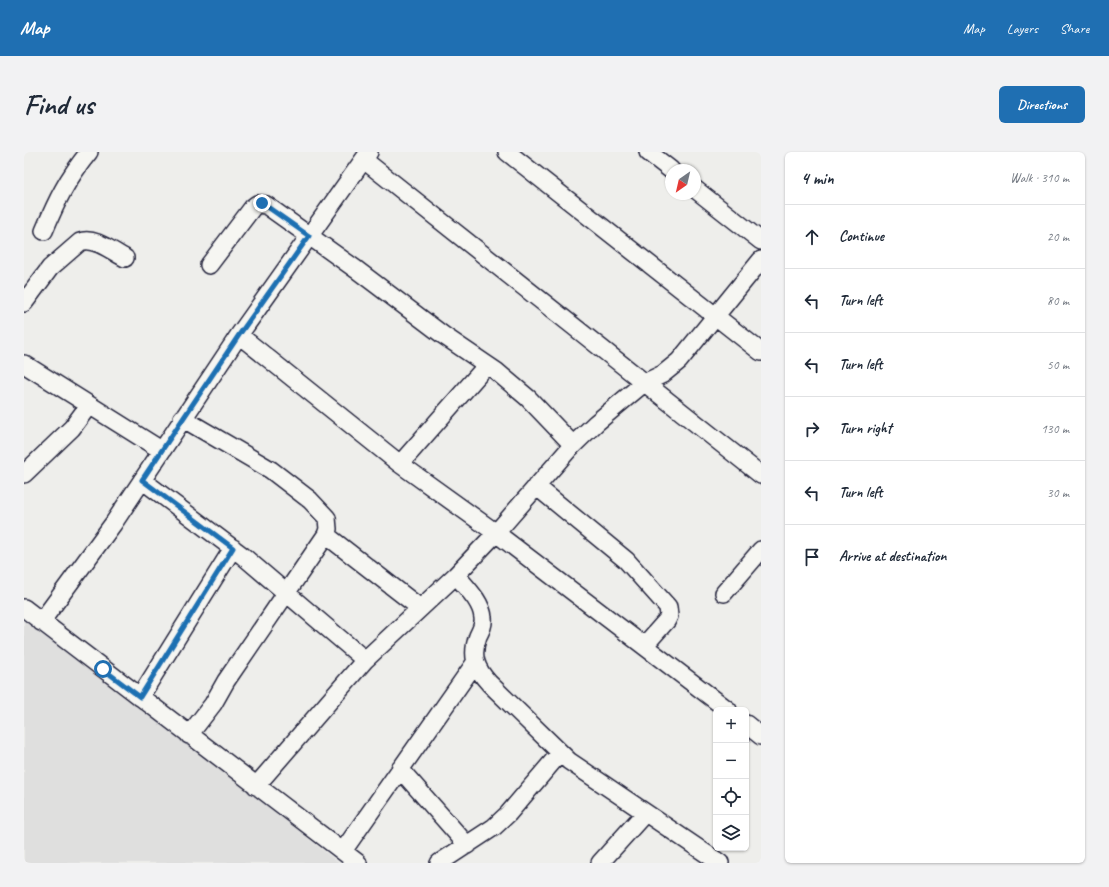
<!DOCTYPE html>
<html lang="en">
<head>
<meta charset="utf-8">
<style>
	:root { --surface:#fff; --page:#f2f2f3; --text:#1f2937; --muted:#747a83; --line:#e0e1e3; --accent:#1f6fb2 }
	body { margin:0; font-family:Caveat,sans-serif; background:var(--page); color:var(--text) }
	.controls { position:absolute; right:12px; bottom:12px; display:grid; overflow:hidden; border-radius:6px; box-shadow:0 1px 3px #0004 }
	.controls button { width:36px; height:36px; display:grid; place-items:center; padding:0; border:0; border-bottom:1px solid var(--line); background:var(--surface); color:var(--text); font:20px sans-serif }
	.compass { position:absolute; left:641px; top:12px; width:36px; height:36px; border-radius:50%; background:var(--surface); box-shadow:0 1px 3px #0004; rotate:214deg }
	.stop { position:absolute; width:12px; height:12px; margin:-9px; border:3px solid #1f6fb2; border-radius:50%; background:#fff }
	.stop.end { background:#1f6fb2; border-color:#fff; box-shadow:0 1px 4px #0008 }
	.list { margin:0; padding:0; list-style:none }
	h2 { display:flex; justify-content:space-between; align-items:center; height:52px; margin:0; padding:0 16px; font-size:17px }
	h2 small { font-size:13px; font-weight:400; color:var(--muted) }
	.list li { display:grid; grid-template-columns:26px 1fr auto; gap:12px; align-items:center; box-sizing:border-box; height:64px; padding:0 16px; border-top:1px solid var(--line) }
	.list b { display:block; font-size:15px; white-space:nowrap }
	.list em { font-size:13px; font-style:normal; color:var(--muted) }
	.icon { flex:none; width:22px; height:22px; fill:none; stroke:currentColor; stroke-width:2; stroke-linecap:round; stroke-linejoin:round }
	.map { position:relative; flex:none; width:737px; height:711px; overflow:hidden; border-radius:6px }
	header { display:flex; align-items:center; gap:24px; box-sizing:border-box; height:56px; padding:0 20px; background:var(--accent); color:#fff }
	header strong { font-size:19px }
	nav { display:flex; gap:22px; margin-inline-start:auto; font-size:14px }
	.intro { display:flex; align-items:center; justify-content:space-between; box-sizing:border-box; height:96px; padding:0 24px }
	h1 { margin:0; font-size:28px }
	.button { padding:10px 18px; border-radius:6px; background:var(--accent); color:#fff; font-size:14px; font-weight:700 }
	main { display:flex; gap:24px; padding:0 24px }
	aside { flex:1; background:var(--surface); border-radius:6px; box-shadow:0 1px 3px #0004 }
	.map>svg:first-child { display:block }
	.built { fill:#dfdfde }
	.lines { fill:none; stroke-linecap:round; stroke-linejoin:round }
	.street-casing { stroke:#22223b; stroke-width:20 }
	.street { stroke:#f6f6f2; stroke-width:17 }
	.route { stroke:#1f6fb2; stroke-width:5 }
</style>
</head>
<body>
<header>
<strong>Map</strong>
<nav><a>Map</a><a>Layers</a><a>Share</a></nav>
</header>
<div class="intro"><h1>Find us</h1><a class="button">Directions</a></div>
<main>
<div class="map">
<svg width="737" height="711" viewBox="0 0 737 711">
	<rect width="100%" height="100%" fill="#eeeeeb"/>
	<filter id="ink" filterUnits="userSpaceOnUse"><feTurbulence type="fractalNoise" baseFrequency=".025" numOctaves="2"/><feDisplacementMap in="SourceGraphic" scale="8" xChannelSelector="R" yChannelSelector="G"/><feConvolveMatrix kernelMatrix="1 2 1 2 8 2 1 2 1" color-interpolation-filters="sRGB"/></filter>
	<g filter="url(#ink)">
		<path class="built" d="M 0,459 L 315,711 L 0,711 Z"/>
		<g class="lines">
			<defs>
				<path id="street" d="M 483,0 L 737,200
					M 624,0 L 647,18
					M 340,8 L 737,323
					M 671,37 L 737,89
					M 20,79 C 33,48 43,27 65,0
					M 185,113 L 229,55 L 233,52 L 242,53 L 333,118 L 419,183 L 472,219 L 504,246 L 549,293
					M 0,151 L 26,116 L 56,90 C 70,84 89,100 101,106
					M 215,183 L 376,312 L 472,381 L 704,558
					M 0,212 L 137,298
					M 158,266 L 247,318 L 286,348 L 303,366 L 304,377 L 302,383 L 202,529 L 189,552 L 165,583
					M 376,312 L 463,213
					M 0,322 L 48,276 L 65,253
					M 118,328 L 219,404 L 341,508
					M 512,334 L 602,408 L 644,455 L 645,464 L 643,468 L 620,494
					M 302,383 L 396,456
					M 432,423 C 442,435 458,450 459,466 C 460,472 457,478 454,484 C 447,503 451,516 465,531 L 545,609 L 696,711
					M 700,441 L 737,398
					M 0,456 L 334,711
					M 17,470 L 89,372 L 215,183 L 345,0
					M 116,545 L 209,396
					M 722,572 L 737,584
					M 376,617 L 443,693
					M 232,634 L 341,508 L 432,423 L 472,381 L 546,296 L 572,271 L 620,231 L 639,222 L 655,209 L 737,108
					M 319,699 L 451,511
					M 415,711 L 470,675 L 484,662 L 536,601
					M 576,711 L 621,661"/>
			</defs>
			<use href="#street" class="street-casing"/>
			<use href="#street" class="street"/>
		</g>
	</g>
	<g class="lines" filter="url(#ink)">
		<path class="route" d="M 79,517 L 116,545 L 209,396 L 118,328 L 215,183 L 285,84 L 238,51"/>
	</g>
</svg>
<div class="controls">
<button>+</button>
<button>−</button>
<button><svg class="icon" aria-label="locate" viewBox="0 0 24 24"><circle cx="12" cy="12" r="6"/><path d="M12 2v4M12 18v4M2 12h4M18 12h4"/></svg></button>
<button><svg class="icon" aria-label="layers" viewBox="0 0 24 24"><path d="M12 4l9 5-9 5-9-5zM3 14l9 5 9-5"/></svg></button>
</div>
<svg class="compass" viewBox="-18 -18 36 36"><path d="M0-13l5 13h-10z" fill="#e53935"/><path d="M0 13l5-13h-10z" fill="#747a83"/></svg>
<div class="stop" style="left:79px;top:517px"></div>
<div class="stop end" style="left:238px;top:51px"></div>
</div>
<aside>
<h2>4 min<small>Walk · 310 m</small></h2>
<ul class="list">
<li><svg class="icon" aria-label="ahead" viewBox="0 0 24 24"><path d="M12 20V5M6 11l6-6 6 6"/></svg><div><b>Continue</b></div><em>20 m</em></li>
<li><svg class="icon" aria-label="left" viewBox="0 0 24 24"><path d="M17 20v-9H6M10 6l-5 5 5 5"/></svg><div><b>Turn left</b></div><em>80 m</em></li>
<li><svg class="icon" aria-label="left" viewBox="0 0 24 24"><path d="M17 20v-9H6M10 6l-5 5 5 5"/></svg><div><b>Turn left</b></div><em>50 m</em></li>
<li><svg class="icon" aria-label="right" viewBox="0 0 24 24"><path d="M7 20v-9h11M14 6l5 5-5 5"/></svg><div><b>Turn right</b></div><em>130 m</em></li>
<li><svg class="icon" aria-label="left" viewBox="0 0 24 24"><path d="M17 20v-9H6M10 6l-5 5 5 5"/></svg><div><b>Turn left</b></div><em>30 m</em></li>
<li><svg class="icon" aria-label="arrive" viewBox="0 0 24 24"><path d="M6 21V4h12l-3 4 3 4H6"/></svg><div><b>Arrive at destination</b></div></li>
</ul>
</aside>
</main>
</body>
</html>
